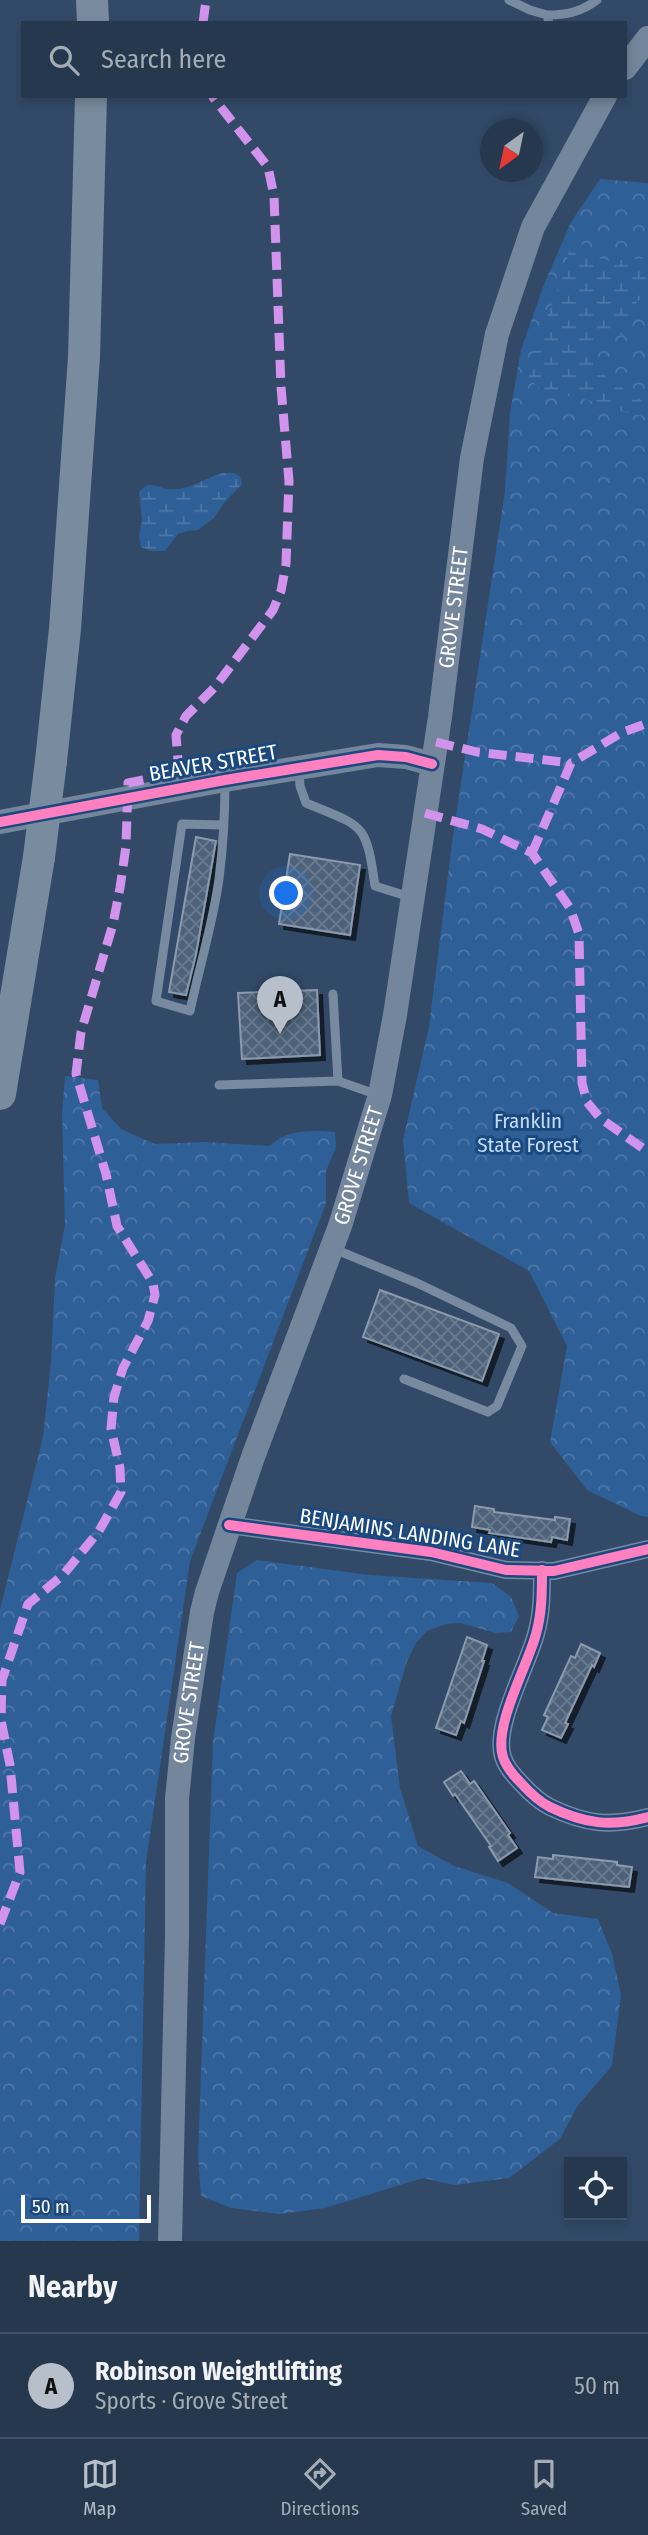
<!DOCTYPE html>
<html lang="en">
<head>
<meta charset="utf-8">
<style>
	:root { --surface:#26384e; --page:#2e3f55; --text:#f1f3f6; --muted:#a4acb6; --line:#425266; --accent:#b7c0ca }
	body { margin:0; font-family:"Fira Sans Condensed",sans-serif; background:var(--page); color:var(--text) }
	.controls { position:absolute; right:21px; bottom:21px; display:grid; overflow:hidden; border-radius:0px; box-shadow:0 4px 10px #0003 }
	.controls button { width:63px; height:63px; display:grid; place-items:center; padding:0; border:0; border-bottom:2px solid var(--line); background:var(--surface); color:var(--text); font:35px sans-serif }
	.compass { position:absolute; left:480px; top:119px; width:63px; height:63px; border-radius:50%; background:var(--surface); box-shadow:0 4px 10px #0003; rotate:213deg }
	.scale { position:absolute; left:21px; bottom:18px; width:130px; box-sizing:border-box; padding-left:7px; border:4px solid #fff; border-top:0; font-size:19px; line-height:24px; white-space:nowrap; color:#fff; -webkit-text-stroke:5px #1b487f; paint-order:stroke }
	.you { position:absolute; left:287px; top:894px; width:24px; height:24px; margin:-18px; border:5px solid #fff; border-radius:50%; background:#1a73e8; box-shadow:0 0 0 10px #1a73e833 }
	.badge { display:grid; place-items:center; width:46px; height:46px; border-radius:50%; background:var(--accent); color:#111; font-size:23px; font-weight:700 }
	.pin { position:absolute; translate:-50% -58px; filter:drop-shadow(0 2px 4px #0008) }
	.pin::after { content:''; position:absolute; top:37px; width:24px; height:21px; background:inherit; clip-path:polygon(0 0,100% 0,50% 100%) }
	.list { margin:0; padding:0; list-style:none }
	h2 { display:flex; justify-content:space-between; align-items:center; height:91px; margin:0; padding:0 28px; font-size:30px }
	h2 small { font-size:23px; font-weight:400; color:var(--muted) }
	.list li { display:grid; grid-template-columns:46px 1fr auto; gap:21px; align-items:center; box-sizing:border-box; height:105px; padding:0 28px; border-top:2px solid var(--line) }
	.list b { display:block; font-size:26px; white-space:nowrap }
	.list p { margin:0; font-size:23px; white-space:nowrap; color:var(--muted) }
	.list em { font-size:23px; font-style:normal; color:var(--muted) }
	.icon { flex:none; width:38px; height:38px; fill:none; stroke:currentColor; stroke-width:2; stroke-linecap:round; stroke-linejoin:round }
	.map { position:relative; flex:none; width:648px; height:2241px; overflow:hidden }
	.search { position:absolute; background:var(--surface); box-shadow:0 4px 10px #0003; left:21px; right:21px; top:21px; height:77px; display:flex; align-items:center; gap:18px; box-sizing:border-box; padding:0 24px; border-radius:0px; color:var(--muted); font-size:26px }
	.sheet { height:196px; background:var(--surface) }
	nav { display:flex; justify-content:space-around; align-items:center; box-sizing:border-box; height:98px; border-top:2px solid var(--line); background:var(--surface); font-size:19px; color:var(--muted) }
	nav a { display:grid; justify-items:center; gap:4px }
	nav .on { color:var(--accent) }
	.map>svg:first-child { display:block }
	.forest { fill:url(#forest-crowns) }
	.wetland { fill:url(#wetland-marsh) }
	.building { fill:url(#building-cross-hatch); stroke:#8b9aad; stroke-width:2; filter:url(#shadow) }
	.lines { fill:none; stroke-linecap:round; stroke-linejoin:round }
	.lane { stroke:#778a9f; stroke-width:9 }
	.street { stroke:#778a9f; stroke-width:18 }
	.secondary { stroke:#73869b; stroke-width:24 }
	.highway { stroke:#798b9f; stroke-width:32 }
	.highway-bridge { stroke:#798b9f; stroke-width:32 }
	.quiet { stroke:#d193ec; stroke-width:9; stroke-dasharray:18 9; stroke-linecap:butt }
	.cycleway-casing { stroke:#1b487f; stroke-width:15 }
	.cycleway { stroke:#ff80c0; stroke-width:10 }
	.labels { text-anchor:middle; dominant-baseline:central; stroke-width:6; stroke-linejoin:round; paint-order:stroke }
	.street-label { font-size:21px; fill:#fff; stroke:#1b487f }
	.park-label { font-size:21px; fill:#c3dbf7; stroke:#1b487f }
</style>
</head>
<body>
<div class="map">
<svg width="648" height="2241" viewBox="0 0 648 2241">
	<defs>
		<pattern id="forest-crowns" width="20" height="18" patternUnits="userSpaceOnUse" patternTransform="scale(1.75)"><rect width="20" height="18" fill="#2f5f97"/><path d="M2 6a3 3 0 1 1 6 0M12 15a3 3 0 1 1 6 0" fill="none" stroke="#4e77a7"/></pattern>
		<pattern id="wetland-marsh" width="20" height="14" patternUnits="userSpaceOnUse" patternTransform="scale(1.75)"><rect width="20" height="14" fill="#2f5f97"/><path d="M1 5h8M5 5V1M11 12h8M15 12V8" fill="none" stroke="#4e77a7"/></pattern>
		<pattern id="building-cross-hatch" width="8" height="8" patternUnits="userSpaceOnUse" patternTransform="scale(1.75)"><rect width="8" height="8" fill="#4e627a"/><path d="M0 0l8 8M0 8l8-8" fill="none" stroke="#697a8e"/></pattern>
		<filter id="shadow"><feDropShadow dx="5" dy="5" stdDeviation="0" flood-color="#0009"/></filter>
	</defs>
	<rect width="100%" height="100%" fill="#324a68"/>
	<path class="forest" d="M 600,179 L 648,183 L 648,1517 L 641,1516 L 587,1490 L 550,1442 L 567,1346 L 529,1271 L 409,1203 L 403,1140 L 429,1027 L 452,843 L 505,491 L 510,413 L 521,350 L 543,287 L 571,222 Z
		M 65,1076 L 98,1080 L 102,1108 L 121,1129 L 155,1144 L 206,1142 L 270,1146 C 285,1129 314,1130 335,1132 L 336,1147 L 326,1171 L 326,1203 L 190,1561 L 146,1862 L 139,2241 L 0,2241 L 0,1610 L 43,1437 L 51,1362 L 55,1278 L 65,1225 L 62,1114 Z
		M 257,1560 L 369,1575 L 492,1583 L 511,1597 L 519,1616 L 511,1632 L 496,1633 L 460,1623 L 446,1624 L 427,1631 L 416,1643 L 407,1661 L 391,1716 L 400,1788 L 418,1846 L 454,1866 L 508,1883 L 553,1913 L 598,1919 L 612,1954 L 621,1995 L 612,2066 L 578,2105 L 560,2139 L 509,2178 L 454,2185 L 423,2178 L 325,2208 L 280,2214 L 231,2208 L 201,2196 L 198,2156 L 213,1742 L 237,1573 Z"/>
	<path class="wetland" d="M 573,242 L 580,242 C 600,271 620,257 648,259 L 648,290 L 631,309 L 631,329 L 623,335 L 599,336 L 596,341 L 593,364 L 605,376 L 648,405 L 648,417 L 619,411 L 597,402 L 542,391 L 534,383 L 528,381 L 536,344 L 567,266 L 567,257 Z
		M 223,473 L 234,473 L 240,477 L 242,484 L 223,504 L 214,518 L 198,530 L 187,531 L 178,534 L 165,551 L 152,551 L 141,547 L 139,536 L 142,520 L 139,492 C 150,479 155,488 169,489 C 189,491 204,478 223,473 Z"/>
	<path class="building" d="M 196,837 L 216,841 L 196,954 L 186,995 L 169,992 Z
		M 290,854 L 360,865 L 350,935 L 279,924 Z
		M 317,990 L 320,1055 L 242,1059 L 238,993 Z
		M 380,1290 L 499,1334 L 482,1381 L 363,1337 Z
		M 475,1506 L 494,1509 L 494,1512 L 555,1520 L 555,1517 L 570,1519 L 567,1540 L 552,1537 L 551,1542 L 489,1533 L 490,1530 L 472,1527 Z
		M 467,1637 L 487,1645 L 482,1661 L 484,1661 L 464,1723 L 461,1721 L 456,1735 L 436,1728 Z
		M 581,1644 L 600,1653 L 594,1667 L 592,1665 L 565,1723 L 568,1724 L 561,1738 L 542,1730 L 548,1717 L 544,1715 L 571,1656 L 575,1658 Z
		M 461,1771 L 470,1784 L 474,1781 L 510,1833 L 508,1835 L 517,1848 L 498,1861 L 489,1847 L 491,1846 L 455,1794 L 453,1796 L 444,1782 Z
		M 553,1855 L 617,1862 L 617,1865 L 632,1867 L 629,1887 L 535,1877 L 538,1857 L 553,1859 Z"/>
	<g class="lines">
		<path class="lane" d="M 509,0 L 530,10 L 547,15 L 549,23
			M 547,15 C 567,15 581,12 597,0
			M 299,769 L 300,786 L 306,803 C 364,827 366,822 375,886 L 410,897
			M 223,825 L 182,824 L 156,1001 L 190,1011 C 199,968 213,923 219,879 C 223,847 225,814 225,782
			M 333,994 L 338,1081
			M 219,1085 L 338,1081 L 378,1095
			M 334,1249 L 417,1283 L 511,1328 L 522,1346 L 497,1406 L 488,1412 L 404,1379"/>
		<path class="street" d="M 229,1525 L 431,1552 L 506,1570 L 554,1571 L 648,1549
			M 542,1570 C 542,1592 542,1613 536,1634 C 528,1665 493,1726 503,1757 C 506,1767 514,1776 521,1783 C 530,1793 538,1801 550,1807 C 585,1824 610,1827 648,1817"/>
		<g class="secondary">
			<path d="M 625,68 L 648,38"/>
			<path d="M 0,822 L 225,780 L 378,755 L 406,757 L 432,764"/>
			<path id="s1" d="M 170,2241 L 177,1936 L 177,1799 L 183,1738 L 202,1612 L 207,1592 L 253,1457 L 340,1226 L 380,1095 L 395,1015 L 440,717 L 472,458 L 497,334 L 533,227 L 605,96"/>
		</g>
		<path class="highway" d="M 92,0 L 93,23
			M 51,761 L 65,629 L 84,357 L 91,96
			M 0,1094 L 39,857"/>
		<path class="highway-bridge" d="M 39,857 L 51,761"/>
		<path class="quiet" d="M 203,23 L 206,0
			M 436,742 L 477,752 L 571,763
			M 425,813 L 482,829 L 532,853 L 570,908 L 579,934 L 582,1083 L 587,1102 L 600,1118 L 648,1152
			M 532,853 L 571,763 L 621,733 L 648,723
			M 0,1924 L 20,1872 L 10,1765 L 1,1720 L 2,1680 L 28,1604 L 63,1575 L 99,1531 L 121,1492 L 120,1468 L 111,1429 L 114,1397 L 123,1368 L 148,1321 L 155,1295 L 153,1283 L 117,1226 L 106,1174 L 76,1074 L 81,1032 L 113,924 L 120,888 L 126,846 L 128,783 L 179,773 L 176,735 L 186,716 L 215,687 L 273,610 L 281,591 L 286,564 L 289,481 L 281,387 L 274,196 L 268,167 L 212,96"/>
		<defs>
			<path id="cycleway" d="M 0,822 L 225,780 L 378,755 L 406,757 L 432,764
				M 229,1525 L 431,1552 L 506,1570 L 554,1571 L 648,1549
				M 542,1570 C 542,1592 542,1613 536,1634 C 528,1665 493,1726 503,1757 C 506,1767 514,1776 521,1783 C 530,1793 538,1801 550,1807 C 585,1824 610,1827 648,1817"/>
		</defs>
		<use href="#cycleway" class="cycleway-casing"/>
		<use href="#cycleway" class="cycleway"/>
	</g>
	<g class="labels">
		<g class="street-label">
			<text stroke="none"><textPath href="#s1" startOffset="1671">GROVE STREET</textPath></text>
			<text transform="translate(213 763) rotate(-10)">BEAVER STREET</text>
			<text stroke="none"><textPath href="#s1" startOffset="1104">GROVE STREET</textPath></text>
			<text transform="translate(410 1533) rotate(9)">BENJAMINS LANDING LANE</text>
			<text stroke="none"><textPath href="#s1" startOffset="539">GROVE STREET</textPath></text>
		</g>
		<g class="park-label">
			<text x="528" y="1121">Franklin<tspan x="528" dy="24">State Forest</tspan></text>
		</g>
	</g>
</svg>
<div class="controls">
<button><svg class="icon" aria-label="locate" viewBox="0 0 24 24"><circle cx="12" cy="12" r="6"/><path d="M12 2v4M12 18v4M2 12h4M18 12h4"/></svg></button>
</div>
<svg class="compass" viewBox="-18 -18 36 36"><path d="M0-13l5 13h-10z" fill="#e53935"/><path d="M0 13l5-13h-10z" fill="#a4acb6"/></svg>
<div class="scale">50 m</div>
<div class="you"></div>
<div class="pin badge" style="left:280px;top:1034px">A</div>
<div class="search"><svg class="icon" aria-label="search" viewBox="0 0 24 24"><circle cx="10" cy="10" r="6"/><path d="M15 15l6 6"/></svg>Search here</div>
</div>
<section class="sheet">
<h2>Nearby<small></small></h2>
<ul class="list">
<li><span class="badge">A</span><div><b>Robinson Weightlifting</b><p>Sports · Grove Street</p></div><em>50 m</em></li>
</ul>
</section>
<nav>
<a class="on"><svg class="icon" aria-label="map" viewBox="0 0 24 24"><path d="M3 6l6-2 6 2 6-2v14l-6 2-6-2-6 2zM9 4v14M15 6v14"/></svg>Map</a>
<a><svg class="icon" aria-label="directions" viewBox="0 0 24 24"><path d="M12 3l9 9-9 9-9-9zM9 14v-3h6M13 9l2 2-2 2"/></svg>Directions</a>
<a><svg class="icon" aria-label="saved" viewBox="0 0 24 24"><path d="M7 4h10v16l-5-4-5 4z"/></svg>Saved</a>
</nav>
</body>
</html>
